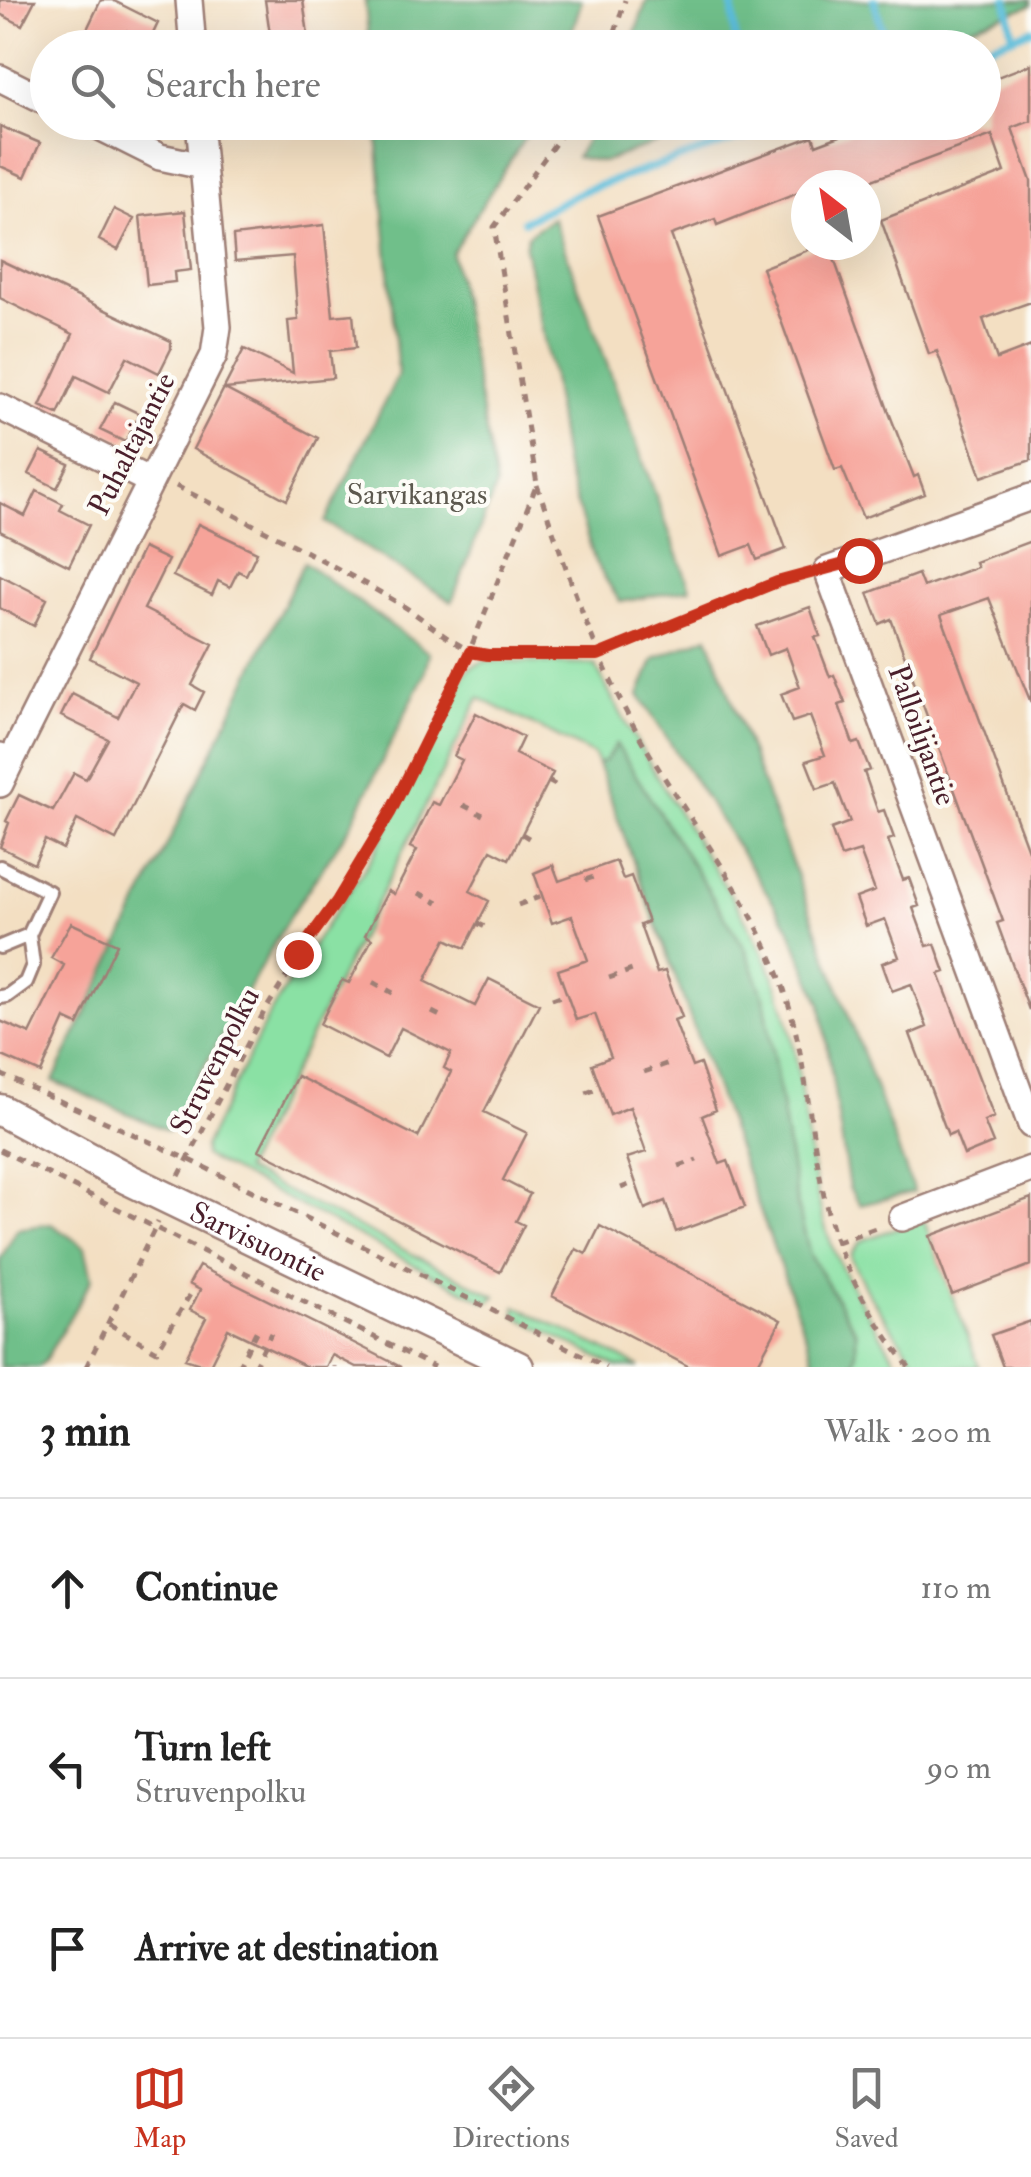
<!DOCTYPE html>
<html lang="en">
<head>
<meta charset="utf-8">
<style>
	:root { --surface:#fff; --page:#f2f2f2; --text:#222; --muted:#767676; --line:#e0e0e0; --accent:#c8321e }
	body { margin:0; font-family:"IM FELL Double Pica",serif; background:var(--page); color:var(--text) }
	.compass { position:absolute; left:791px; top:170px; width:90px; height:90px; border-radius:50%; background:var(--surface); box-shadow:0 10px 40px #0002; rotate:329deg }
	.stop { position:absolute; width:30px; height:30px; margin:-22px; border:8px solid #c8321e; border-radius:50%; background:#fff }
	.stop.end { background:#c8321e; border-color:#fff; box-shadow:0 2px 10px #0008 }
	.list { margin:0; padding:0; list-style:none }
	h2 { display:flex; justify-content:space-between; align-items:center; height:130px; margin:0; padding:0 40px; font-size:42px }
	h2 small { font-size:32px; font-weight:400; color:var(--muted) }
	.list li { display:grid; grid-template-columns:65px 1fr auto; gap:30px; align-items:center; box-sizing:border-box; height:180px; padding:0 40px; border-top:2px solid var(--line) }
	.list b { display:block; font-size:38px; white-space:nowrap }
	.list p { margin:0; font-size:32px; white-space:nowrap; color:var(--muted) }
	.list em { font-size:32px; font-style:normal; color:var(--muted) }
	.icon { flex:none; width:55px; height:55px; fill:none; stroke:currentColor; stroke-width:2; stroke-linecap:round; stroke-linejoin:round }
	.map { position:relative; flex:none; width:1031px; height:1367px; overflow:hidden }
	.search { position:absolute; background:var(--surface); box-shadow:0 10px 40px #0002; left:30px; right:30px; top:30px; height:110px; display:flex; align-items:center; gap:25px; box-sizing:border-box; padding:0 35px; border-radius:55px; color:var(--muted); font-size:38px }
	.sheet { height:670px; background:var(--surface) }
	nav { display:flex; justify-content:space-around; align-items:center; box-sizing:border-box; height:140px; border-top:2px solid var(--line); background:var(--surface); font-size:28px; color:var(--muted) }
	nav a { display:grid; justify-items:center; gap:5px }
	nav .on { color:var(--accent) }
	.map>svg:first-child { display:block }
	.green { fill:#8ae1a4; stroke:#6a8068; stroke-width:2.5 }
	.forest { fill:#6fbf8a; stroke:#5c6f5a; stroke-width:2.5 }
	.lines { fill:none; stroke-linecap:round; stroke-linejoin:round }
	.stream { stroke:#5cbdda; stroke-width:8 }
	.building { fill:#f6a399 }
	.service-casing { stroke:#9e7f76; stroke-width:18 }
	.minor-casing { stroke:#9e7f76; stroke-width:30 }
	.tertiary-casing { stroke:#9e7f76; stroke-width:35 }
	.path { stroke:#9e7f76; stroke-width:5; stroke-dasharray:8 8; stroke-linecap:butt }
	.service { stroke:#fff; stroke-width:12 }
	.minor { stroke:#fff; stroke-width:25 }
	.tertiary { stroke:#fff; stroke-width:30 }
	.route { stroke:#c8321e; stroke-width:12 }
	.labels { text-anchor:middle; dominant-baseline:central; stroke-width:8; stroke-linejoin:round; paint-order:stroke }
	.street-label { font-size:30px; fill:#4a1f2b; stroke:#fdfcf7 }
	.park-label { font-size:30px; fill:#5d594f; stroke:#fdfcf7 }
</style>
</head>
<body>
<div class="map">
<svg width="1031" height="1367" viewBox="0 0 1031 1367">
	<rect width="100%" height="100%" fill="#fdfcf7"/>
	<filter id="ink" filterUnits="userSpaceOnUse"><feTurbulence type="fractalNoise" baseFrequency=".01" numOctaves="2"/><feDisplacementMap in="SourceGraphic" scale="20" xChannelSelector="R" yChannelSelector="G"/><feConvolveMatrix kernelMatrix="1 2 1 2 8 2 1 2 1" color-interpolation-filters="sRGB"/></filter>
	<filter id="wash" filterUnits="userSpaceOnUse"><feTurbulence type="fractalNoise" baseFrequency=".0048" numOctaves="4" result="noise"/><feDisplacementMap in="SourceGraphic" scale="40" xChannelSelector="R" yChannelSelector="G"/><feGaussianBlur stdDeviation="2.25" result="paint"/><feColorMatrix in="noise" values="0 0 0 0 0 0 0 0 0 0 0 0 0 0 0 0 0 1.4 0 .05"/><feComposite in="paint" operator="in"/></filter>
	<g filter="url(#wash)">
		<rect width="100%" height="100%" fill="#f3dfc2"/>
		<path class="green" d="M 485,661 L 595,665 C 626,726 661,784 697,842 C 727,889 759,936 778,988 C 804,1061 803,1144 823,1219 C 837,1271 869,1314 896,1360 L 895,1367 L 852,1367 L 856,1356 L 856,1332 L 810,1255 L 797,1204 L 764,998 L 615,745 L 606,760 L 598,764 L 594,755 L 479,698 L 244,1170 L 496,1296 L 489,1302 L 484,1301 L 204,1156 L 204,1147 L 269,1015 L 304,958 L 373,856 L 468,669 Z
			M 923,1218 L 979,1367 L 919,1367 L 868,1293 L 851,1259 L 851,1255 L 861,1241 Z
			M 516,1306 L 640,1367 L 617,1367 L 515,1316 Z"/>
		<path class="forest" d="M 365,0 L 582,0 L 567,47 L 369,48 Z
			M 647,0 L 1031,0 L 1031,5 L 915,47 L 630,47 Z
			M 376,123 L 534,123 L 452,253 L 496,486 L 452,602 L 325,522 L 398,375 Z
			M 596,123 L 596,122 L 711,123 L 603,162 L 576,157 Z
			M 553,218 L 690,588 L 690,589 L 620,602 L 595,562 L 564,463 L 552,377 L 525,247 L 528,235 Z
			M 304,562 L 429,653 L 424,675 L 350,827 L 287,921 L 168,1131 L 53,1081 Z
			M 708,636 L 914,1192 L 860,1205 L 849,1188 L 821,1004 L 788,925 L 639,695 L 654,659 Z
			M 616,744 L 746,950 L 764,998 L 797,1204 L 810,1255 L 856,1332 L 856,1356 L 852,1367 L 817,1367 L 598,764 L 606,760 Z
			M 51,1224 L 85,1247 L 92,1279 L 44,1362 L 38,1367 L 0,1367 L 0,1260 L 17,1229 Z"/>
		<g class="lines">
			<path class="stream" d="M 732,0 L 736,48
				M 874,0 L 887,48
				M 1007,0 L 1013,37
				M 984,48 L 1031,30
				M 742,122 L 744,138
				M 524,221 L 583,191 L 786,122"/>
		</g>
		<g id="blocks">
			<path class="building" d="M 0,0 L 35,0 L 22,25 L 0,14 Z
				M 101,0 L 112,0 L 158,23 L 149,42 L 127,31 L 119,48 L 78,48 Z
				M 265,0 L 303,0 L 310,48 L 272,48 Z
				M 1031,64 L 1031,121 L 1012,128 L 1031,181 L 1031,302 L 983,319 L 997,359 L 1031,346 L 1031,460 L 982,477 L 937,351 L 929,354 L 881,220 L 1005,172 L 992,135 L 859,185 L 854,172 L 820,185 L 806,185 L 806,190 L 717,225 L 715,219 L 671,235 L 786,549 L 757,560 L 751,545 L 722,556 L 598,216 L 813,136 L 816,145 L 877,122 L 984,122 L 984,82 Z
				M 0,126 L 40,143 L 25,177 L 0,166 Z
				M 114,209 L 134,219 L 118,250 L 99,240 Z
				M 185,211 L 191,270 L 174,272 L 175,282 L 147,285 L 140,216 Z
				M 324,225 L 333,316 L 353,314 L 356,348 L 330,351 L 333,378 L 225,389 L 318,438 L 287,500 L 193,449 L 244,349 L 293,373 L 288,321 L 298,320 L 293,256 L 235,261 L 233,236 Z
				M 821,245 L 829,245 L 888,410 L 914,477 L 918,475 L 925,494 L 863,518 L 842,468 L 835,470 L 762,268 Z
				M 0,260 L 171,341 L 171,349 L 159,373 L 127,357 L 109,392 L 76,376 L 58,414 L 40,406 L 73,334 L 0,298 Z
				M 115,402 L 140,414 L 125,442 L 100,430 Z
				M 41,451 L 69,464 L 57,488 L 29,474 Z
				M 37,491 L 63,504 L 60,510 L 89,525 L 69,566 L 0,531 L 0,503 L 25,516 Z
				M 198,524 L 257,552 L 246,575 L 238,571 L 230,587 L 218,581 L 212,595 L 173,576 Z
				M 1031,541 L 1031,703 L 989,598 L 941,615 L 1031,858 L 1029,1010 L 997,923 L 1003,921 L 891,619 L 880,624 L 868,593 L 918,574 L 923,587 L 977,567 L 975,562 Z
				M 143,548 L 168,560 L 144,609 L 213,644 L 192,685 L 204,692 L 195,710 L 184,704 L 116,840 L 77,820 L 63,849 L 45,840 L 34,864 L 0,847 L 9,823 L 6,821 L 19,795 L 53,811 L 74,773 L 86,779 L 108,739 L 61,716 L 72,694 L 118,717 L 136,682 L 90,658 Z
				M 0,575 L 47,599 L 34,626 L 0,608 Z
				M 810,607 L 820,636 L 815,637 L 830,677 L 834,675 L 845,703 L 839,705 L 853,744 L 859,742 L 870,770 L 864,772 L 878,812 L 884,810 L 894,838 L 888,840 L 903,880 L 909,878 L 919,906 L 913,908 L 927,946 L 935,944 L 945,972 L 939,974 L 994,1117 L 984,1121 L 993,1143 L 964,1155 L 955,1132 L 948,1135 L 910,1034 L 927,1027 L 911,984 L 892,991 L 882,963 L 899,957 L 885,919 L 866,926 L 856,898 L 875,891 L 860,851 L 841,857 L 831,829 L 850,822 L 835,783 L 817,789 L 806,761 L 825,755 L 810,716 L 792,722 L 781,694 L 800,687 L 786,648 L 768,655 L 757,626 Z
				M 476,713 L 523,737 L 515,754 L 553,773 L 509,859 L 491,850 L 470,891 L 489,901 L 465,948 L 446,939 L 425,981 L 475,1006 L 489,979 L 539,1004 L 484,1112 L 527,1133 L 503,1180 L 530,1194 L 516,1221 L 524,1225 L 500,1272 L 259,1150 L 297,1076 L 418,1137 L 451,1072 L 444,1068 L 451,1053 L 401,1028 L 386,1058 L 320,1024 L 342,980 L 349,983 L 372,939 L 365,935 L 388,891 L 394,894 L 417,850 L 410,847 L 432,802 L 439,805 L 462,760 L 454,756 Z
				M 616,861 L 623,879 L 631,876 L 648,922 L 640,925 L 657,973 L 665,971 L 682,1017 L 674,1020 L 692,1067 L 700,1064 L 716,1110 L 702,1116 L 720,1164 L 728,1161 L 745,1207 L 676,1232 L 665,1201 L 645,1209 L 627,1158 L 646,1152 L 630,1107 L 610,1115 L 592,1064 L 611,1057 L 595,1014 L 576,1020 L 558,970 L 588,960 L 572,916 L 552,923 L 534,873 L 553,865 L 559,881 Z
				M 71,923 L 117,944 L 78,1025 L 65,1019 L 41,1073 L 0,1055 L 0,1021 L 30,1034 L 64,965 L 51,958 Z
				M 1031,1198 L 1031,1265 L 952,1295 L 930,1236 Z
				M 600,1226 L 781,1320 L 756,1367 L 690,1367 L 552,1296 L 576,1249 L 586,1254 Z
				M 199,1266 L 354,1343 L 401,1367 L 356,1367 L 332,1355 L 326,1367 L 307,1367 L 228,1329 L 209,1367 L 185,1359 L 206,1318 L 190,1310 L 200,1290 L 189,1284 Z
				M 1031,1321 L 1031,1367 L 1003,1367 L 991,1335 Z"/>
		</g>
	</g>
	<g filter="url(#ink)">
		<use href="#blocks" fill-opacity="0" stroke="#9e7f76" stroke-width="2.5"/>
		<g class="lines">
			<defs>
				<path id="service" d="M 0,867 L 49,892 L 29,935 L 33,965 L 26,982 L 7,996 L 0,997
					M 0,947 L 29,935"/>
				<path id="minor" d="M 189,0 L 193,48
					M 0,78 L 48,102
					M 90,122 L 160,157 L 203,166
					M 0,407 L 150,481
					M 1031,497 L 827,570 L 1031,1125
					M 0,756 L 11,761 L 214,355 L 218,327 L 199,122
					M 0,784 L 11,761
					M 902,1218 L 1031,1169"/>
				<g id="tertiary">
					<path id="s1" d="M 0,1110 L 128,1179 L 518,1367"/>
				</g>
			</defs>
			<use href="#service" class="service-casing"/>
			<use href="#minor" class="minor-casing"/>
			<use href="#tertiary" class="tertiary-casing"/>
			<path class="path" d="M 610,48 L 625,0
				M 537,485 C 567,569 593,654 637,732 C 680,809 738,879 773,961 C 808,1040 807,1130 828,1213 C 841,1268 875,1323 909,1367
				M 176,486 C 250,523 324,559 395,601 C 426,618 452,649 487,655 L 598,655 L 777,582 L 805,576
				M 548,781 L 557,786
				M 463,805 L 483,815
				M 522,834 L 530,839
				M 585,880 L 600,875
				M 419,893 L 438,903
				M 518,905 L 542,896
				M 477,923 L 485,927
				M 609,978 L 635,969
				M 373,982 L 393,993
				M 552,999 L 566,994
				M 432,1012 L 440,1016
				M 644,1072 L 669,1063
				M 0,1074 L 190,1160 L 606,1367
				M 586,1093 L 600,1088
				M 0,1150 L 434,1367
				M 679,1166 L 697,1160
				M 179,1176 L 264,1012 L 390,813 L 469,652 L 537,484 L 494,227 L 571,122
				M 621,1188 L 636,1182
				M 837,1242 L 881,1226
				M 109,1324 L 157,1351 L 192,1291
				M 86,1367 L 158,1222
				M 238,1367 L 259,1326
				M 254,1367 L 271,1333
				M 334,1367 L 334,1366"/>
			<use href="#service" class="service"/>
			<use href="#minor" class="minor"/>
			<use href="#tertiary" class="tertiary"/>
		</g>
	</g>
	<g class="lines" filter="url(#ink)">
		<path class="route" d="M 298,954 L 337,901 L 390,813 L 470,652 L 488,655 L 598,655 L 777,582 L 859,560"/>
	</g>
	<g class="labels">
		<g class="street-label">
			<text transform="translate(132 444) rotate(-63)">Puhaltajantie</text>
			<text transform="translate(922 735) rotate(70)">Palloilijantie</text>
			<text transform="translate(215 1061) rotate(-63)">Struvenpolku</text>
			<text stroke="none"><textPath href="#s1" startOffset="290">Sarvisuontie</textPath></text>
		</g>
		<g class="park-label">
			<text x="417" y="494">Sarvikangas</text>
		</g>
	</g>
</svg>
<svg class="compass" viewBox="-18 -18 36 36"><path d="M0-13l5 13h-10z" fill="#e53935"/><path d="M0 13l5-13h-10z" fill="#767676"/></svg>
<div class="stop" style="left:859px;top:560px"></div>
<div class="stop end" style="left:298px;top:954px"></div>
<div class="search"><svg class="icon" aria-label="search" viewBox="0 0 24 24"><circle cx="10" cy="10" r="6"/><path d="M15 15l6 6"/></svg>Search here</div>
</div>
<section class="sheet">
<h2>3 min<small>Walk · 200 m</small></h2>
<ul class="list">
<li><svg class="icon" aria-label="ahead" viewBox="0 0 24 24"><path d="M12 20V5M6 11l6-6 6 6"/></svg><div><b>Continue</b></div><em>110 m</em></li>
<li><svg class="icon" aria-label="left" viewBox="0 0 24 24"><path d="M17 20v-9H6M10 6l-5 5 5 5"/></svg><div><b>Turn left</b><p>Struvenpolku</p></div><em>90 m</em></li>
<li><svg class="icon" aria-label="arrive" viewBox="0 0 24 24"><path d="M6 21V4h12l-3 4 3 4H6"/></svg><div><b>Arrive at destination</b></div></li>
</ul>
</section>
<nav>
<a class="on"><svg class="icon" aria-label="map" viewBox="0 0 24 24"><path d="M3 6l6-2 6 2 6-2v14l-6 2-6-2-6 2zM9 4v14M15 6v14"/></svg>Map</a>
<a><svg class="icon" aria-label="directions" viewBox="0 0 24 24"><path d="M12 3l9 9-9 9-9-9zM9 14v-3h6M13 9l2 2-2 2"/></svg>Directions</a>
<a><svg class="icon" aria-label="saved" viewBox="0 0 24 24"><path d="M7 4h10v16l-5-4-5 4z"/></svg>Saved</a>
</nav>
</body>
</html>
